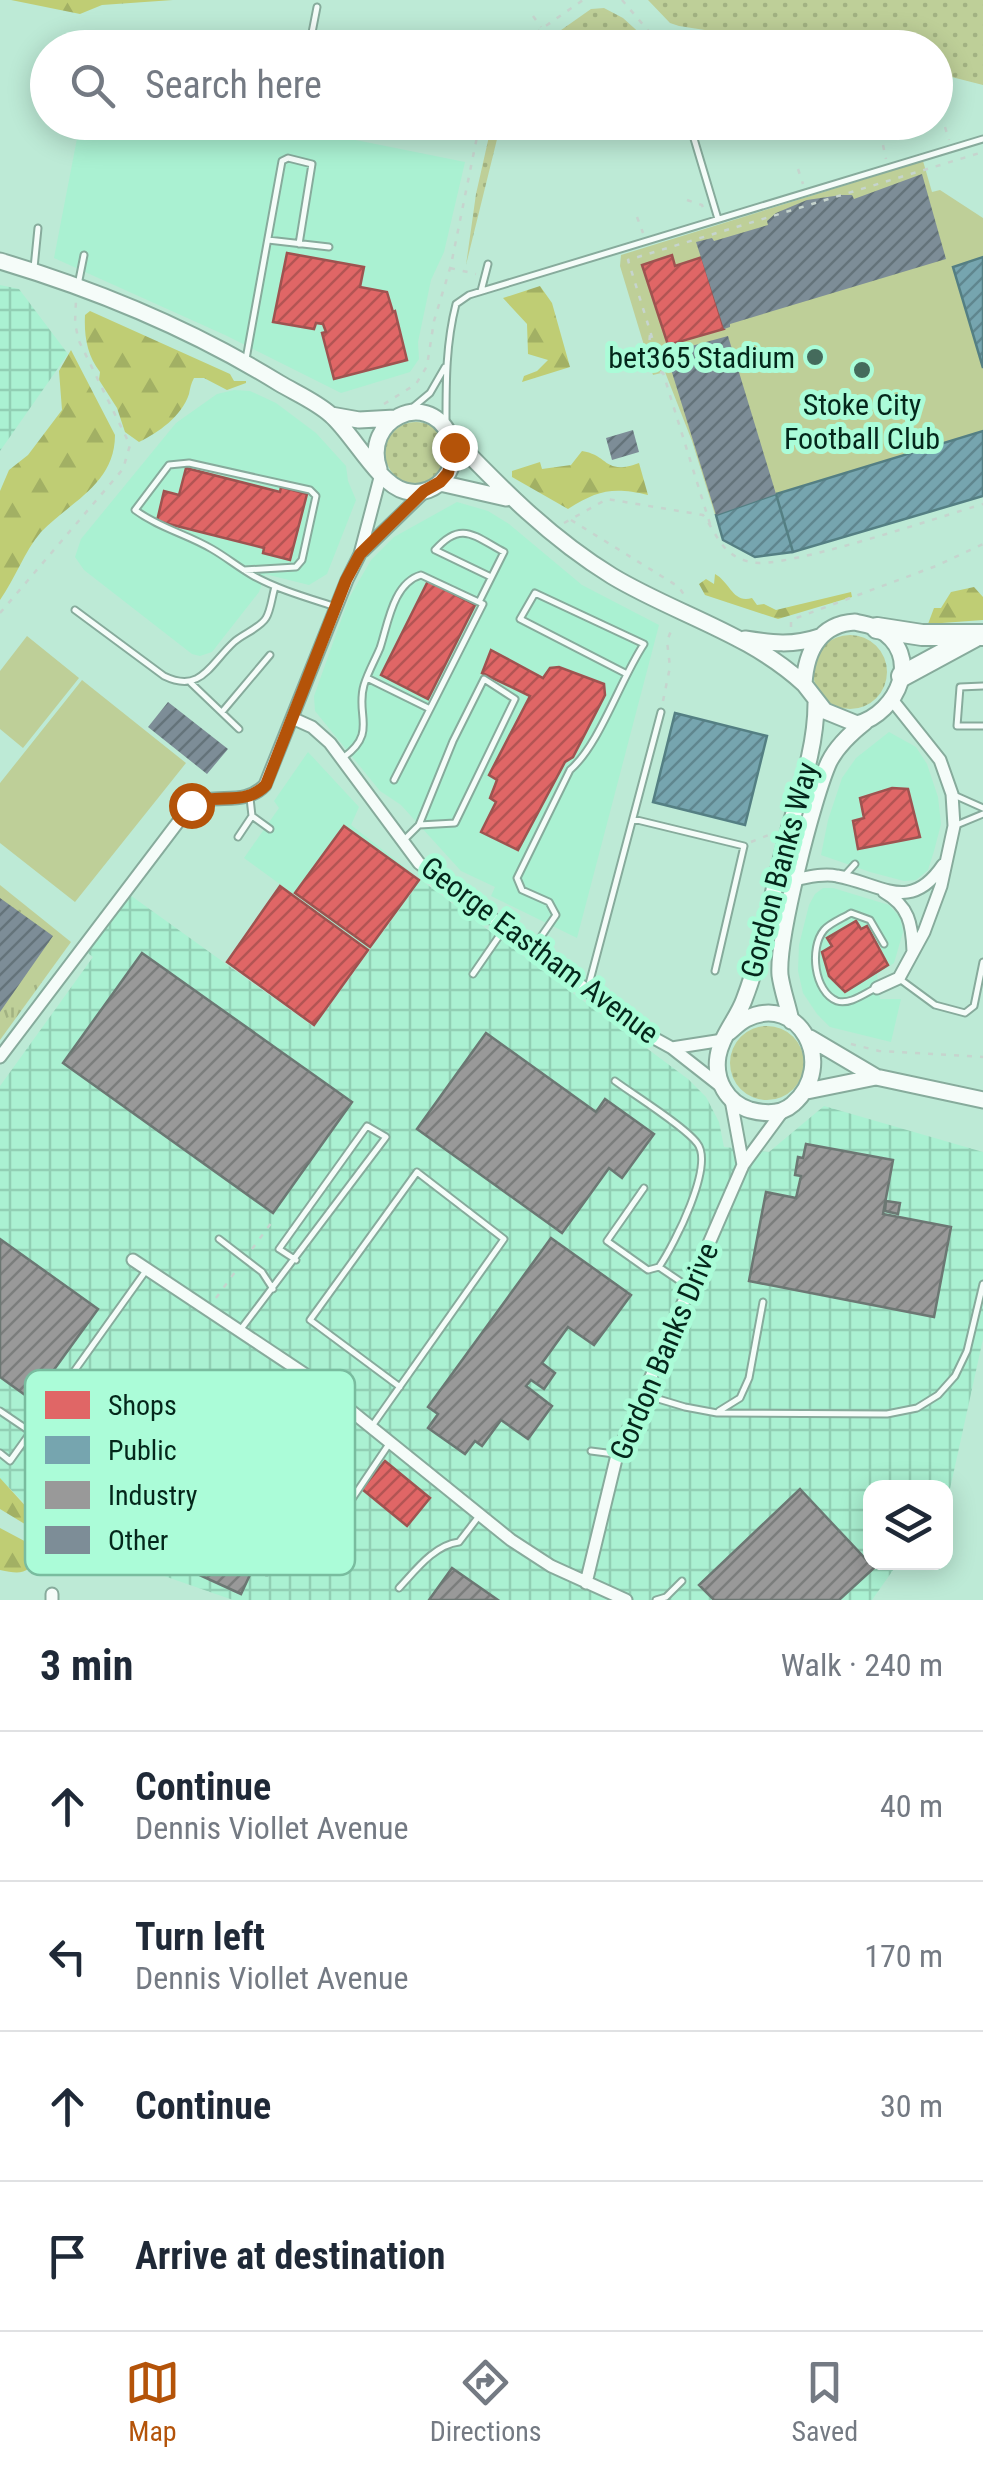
<!DOCTYPE html>
<html lang="en">
<head>
<meta charset="utf-8">
<style>
	:root { --surface:#fff; --page:#f2f2f3; --text:#1f2937; --muted:#747a83; --line:#e0e1e3; --accent:#b45309 }
	body { margin:0; font-family:"Roboto Condensed",sans-serif; background:var(--page); color:var(--text) }
	.controls { position:absolute; right:30px; bottom:30px; display:grid; overflow:hidden; border-radius:20px; box-shadow:0 5px 25px #0003 }
	.controls button { width:90px; height:90px; display:grid; place-items:center; padding:0; border:0; border-bottom:2px solid var(--line); background:var(--surface); color:var(--text); font:50px sans-serif }
	.stop { position:absolute; width:30px; height:30px; margin:-22px; border:8px solid #b45309; border-radius:50%; background:#fff }
	.stop.end { background:#b45309; border-color:#fff; box-shadow:0 2px 10px #0008 }
	.list { margin:0; padding:0; list-style:none }
	h2 { display:flex; justify-content:space-between; align-items:center; height:130px; margin:0; padding:0 40px; font-size:42px }
	h2 small { font-size:32px; font-weight:400; color:var(--muted) }
	.list li { display:grid; grid-template-columns:65px 1fr auto; gap:30px; align-items:center; box-sizing:border-box; height:150px; padding:0 40px; border-top:2px solid var(--line) }
	.list b { display:block; font-size:38px; white-space:nowrap }
	.list p { margin:0; font-size:32px; white-space:nowrap; color:var(--muted) }
	.list em { font-size:32px; font-style:normal; color:var(--muted) }
	.icon { flex:none; width:55px; height:55px; fill:none; stroke:currentColor; stroke-width:2; stroke-linecap:round; stroke-linejoin:round }
	.map { position:relative; flex:none; width:983px; height:1600px; overflow:hidden }
	.search { position:absolute; background:var(--surface); box-shadow:0 5px 25px #0003; left:30px; right:30px; top:30px; height:110px; display:flex; align-items:center; gap:25px; box-sizing:border-box; padding:0 35px; border-radius:55px; color:var(--muted); font-size:38px }
	.sheet { height:730px; background:var(--surface) }
	nav { display:flex; justify-content:space-around; align-items:center; box-sizing:border-box; height:140px; border-top:2px solid var(--line); background:var(--surface); font-size:28px; color:var(--muted) }
	nav a { display:grid; justify-items:center; gap:5px }
	nav .on { color:var(--accent) }
	.map>svg:first-child { display:block }
	.built { fill:#aaf1d2 }
	.industrial { fill:url(#industrial-grid) }
	.grass { fill:url(#grass-dots) }
	.forest { fill:url(#forest-firs) }
	.park { fill:url(#park-tufts) }
	.garden { fill:#becf98 }
	.shops { fill:url(#shops-hatch); stroke:#9e5350; stroke-width:2.5 }
	.public { fill:url(#public-hatch); stroke:#547f83; stroke-width:2.5 }
	.industry { fill:url(#industry-hatch); stroke:#6c7773; stroke-width:2.5 }
	.building { fill:url(#building-hatch) }
	.lines { fill:none; stroke-linecap:round; stroke-linejoin:round }
	.lane-casing { stroke:#87ab9c; stroke-width:9 }
	.street-casing { stroke:#87ab9c; stroke-width:15 }
	.secondary-casing { stroke:#87ab9c; stroke-width:19 }
	.highway-casing { stroke:#87ab9c; stroke-width:24 }
	.path { stroke:#c6d4ce; stroke-width:2.5; stroke-dasharray:5 8; stroke-linecap:butt }
	.lane { stroke:#f5fcf9; stroke-width:5 }
	.street { stroke:#f5fcf9; stroke-width:11 }
	.secondary { stroke:#f5fcf9; stroke-width:15 }
	.highway { stroke:#f5fcf9; stroke-width:20 }
	.route { stroke:#b45309; stroke-width:12 }
	.poi-dot { fill:#456b5c; stroke:#abfcd8; stroke-width:4 }
	.labels { text-anchor:middle; dominant-baseline:central; stroke-width:10; stroke-linejoin:round; paint-order:stroke }
	.poi-label { font-size:30px; fill:#04271b; stroke:#abfcd8; text-anchor:end }
	.street-label { font-size:30px; fill:#04271b; stroke:#abfcd8 }
	.key { fill:#abfcd8; stroke:#79bc9f; stroke-width:2.5 }
	.key-label { font-size:28px; fill:#04271b }
</style>
</head>
<body>
<div class="map">
<svg width="983" height="1600" viewBox="0 0 983 1600">
	<defs>
		<pattern id="industrial-grid" width="8" height="8" patternUnits="userSpaceOnUse" patternTransform="scale(2.5)"><rect width="8" height="8" fill="#aaf1d2"/><path d="M0 4h8M4 0v8" fill="none" stroke="#91cfb4"/></pattern>
		<pattern id="grass-dots" width="8" height="8" patternUnits="userSpaceOnUse" patternTransform="scale(2.5)"><rect width="8" height="8" fill="#becf98"/><path d="M2 2h.1M6 6h.1" fill="none" stroke="#a2b282" stroke-width="1.8" stroke-linecap="round"/></pattern>
		<pattern id="forest-firs" width="22" height="20" patternUnits="userSpaceOnUse" patternTransform="scale(2.5)"><rect width="22" height="20" fill="#bfcd74"/><path d="M5 1l3.5 6h-7zM16 11l3.5 6h-7z" fill="#a2b064"/></pattern>
		<pattern id="park-tufts" width="24" height="20" patternUnits="userSpaceOnUse" patternTransform="scale(2.5)"><rect width="24" height="20" fill="#becf98"/><path d="M3 7l-1-3M5 7V3M7 7l1-3M15 17l-1-3M17 17v-4M19 17l1-3" fill="none" stroke="#a2b282"/></pattern>
		<pattern id="shops-hatch" width="6" height="6" patternUnits="userSpaceOnUse" patternTransform="scale(2.5)"><rect width="6" height="6" fill="#e06666"/><path d="M-1 1l2-2M0 6l6-6M5 7l2-2" fill="none" stroke="#b35453"/></pattern>
		<pattern id="public-hatch" width="6" height="6" patternUnits="userSpaceOnUse" patternTransform="scale(2.5)"><rect width="6" height="6" fill="#76a5af"/><path d="M-1 1l2-2M0 6l6-6M5 7l2-2" fill="none" stroke="#5f868e"/></pattern>
		<pattern id="industry-hatch" width="6" height="6" patternUnits="userSpaceOnUse" patternTransform="scale(2.5)"><rect width="6" height="6" fill="#999"/><path d="M-1 1l2-2M0 6l6-6M5 7l2-2" fill="none" stroke="#7b7d7c"/></pattern>
		<pattern id="building-hatch" width="6" height="6" patternUnits="userSpaceOnUse" patternTransform="scale(2.5)"><rect width="6" height="6" fill="#7d8d97"/><path d="M-1 1l2-2M0 6l6-6M5 7l2-2" fill="none" stroke="#64737a"/></pattern>
	</defs>
	<rect width="100%" height="100%" fill="#bdead6"/>
	<path class="built" d="M 80,123 L 271,123 L 465,162 L 444,252 L 431,280 L 418,342 L 419,359 L 410,372 L 341,393 L 225,335 L 54,258 Z
		M 234,390 L 250,391 L 276,403 L 316,433 L 346,466 L 348,481 L 356,500 L 327,574 L 309,585 L 265,574 L 259,592 L 212,652 L 200,656 L 192,654 L 84,570 L 75,557 L 81,539 L 176,423 L 217,394 Z
		M 457,502 L 488,511 L 509,524 L 582,585 L 659,625 L 577,938 L 491,896 L 495,887 L 461,871 L 401,805 L 380,791 L 315,711 L 314,696 L 349,598 L 371,560 L 394,537 Z
		M 889,732 L 916,747 L 927,764 L 938,797 L 941,824 L 934,851 L 928,870 L 916,880 L 904,881 L 870,872 L 821,855 L 828,820 L 842,778 L 856,758 Z
		M 308,752 L 359,807 L 351,825 L 421,880 L 370,950 L 244,858 L 279,808 L 274,801 Z
		M 823,888 L 833,888 L 889,905 L 900,917 L 903,932 L 894,963 L 877,974 L 880,999 L 901,999 L 891,1042 L 830,1027 L 817,1014 L 803,993 L 798,971 L 799,945 L 809,905 L 815,894 Z"/>
	<path class="industrial" d="M 0,285 L 19,289 L 68,354 L 0,451 Z
		M 421,880 L 688,1079 L 706,1097 L 719,1122 L 724,1147 L 769,1152 L 824,1106 L 983,1152 L 983,1339 L 946,1507 L 946,1488 L 870,1488 L 870,1562 L 898,1563 L 872,1600 L 233,1600 L 78,1546 L 56,1534 L 0,1479 L 0,1086 L 93,957 L 85,951 L 130,895 L 314,1027 Z"/>
	<path class="grass" d="M 648,0 L 983,0 L 983,85 L 936,73 L 936,48 L 815,47 L 679,26 L 670,23 Z
		M 604,8 L 623,18 L 655,47 L 625,47 L 615,41 L 594,47 L 537,47 L 591,9 Z
		M 492,123 L 501,123 L 466,265 L 476,194 Z
		M385 453a31 31 0 1 1 62 0a31 31 0 1 1-62 0Z
		M813 672a37 37 0 1 1 74 0a37 37 0 1 1-74 0Z
		M730 1063a37 37 0 1 1 74 0a37 37 0 1 1-74 0Z"/>
	<path class="forest" d="M 11,0 L 173,0 L 102,5 L 80,14 Z
		M 540,286 L 552,303 L 570,367 L 522,382 L 524,376 L 537,371 L 548,360 L 528,354 L 527,324 L 503,298 Z
		M 90,311 L 230,374 L 234,381 L 246,381 L 246,383 L 227,390 L 204,378 L 194,378 C 191,383 190,389 189,394 C 182,416 158,433 139,442 L 125,432 L 117,408 L 99,380 L 100,372 C 87,355 84,336 85,315 Z
		M 71,350 L 115,435 C 115,484 70,502 41,532 C 24,552 15,579 0,600 L 0,491 L 9,470 L 28,455 L 62,410 L 59,371 Z
		M 582,451 C 609,455 604,476 639,463 L 648,495 C 613,487 598,490 568,509 L 512,477 L 512,471 L 540,462 L 542,469 L 571,465 Z
		M 715,574 C 730,582 733,604 752,598 L 757,605 L 764,604 L 776,610 L 851,592 L 852,597 L 778,619 L 705,595 L 699,584 L 706,579 L 714,584 Z
		M 974,587 L 983,597 L 983,620 L 928,624 L 934,608 L 941,608 L 951,592 Z
		M 0,1478 L 30,1511 L 37,1525 L 33,1529 L 0,1509 Z
		M 0,1528 L 32,1545 L 40,1554 C 28,1574 22,1575 0,1570 Z"/>
	<path class="park" d="M 0,885 L 71,942 L 0,1040 Z"/>
	<path class="garden" d="M 923,161 L 932,192 L 940,190 L 983,218 L 983,496 L 793,552 L 755,557 L 723,540 L 692,441 L 665,372 L 653,375 L 620,266 L 621,255 Z
		M 27,636 L 79,678 L 23,748 L 0,729 L 0,671 Z
		M 82,680 L 186,763 L 75,902 L 0,843 L 0,783 Z"/>
	<path class="shops" d="M 287,253 L 364,267 L 360,287 L 387,292 L 393,312 L 395,311 L 407,360 L 334,379 L 322,333 L 326,332 L 323,324 L 316,323 L 314,329 L 273,322 Z
		M 672,255 L 675,266 L 702,257 L 724,329 L 668,345 L 642,265 Z
		M 186,468 L 280,492 L 281,487 L 307,494 L 290,560 L 263,553 L 264,548 L 157,521 L 164,491 L 179,495 Z
		M 428,581 L 475,605 L 428,699 L 381,675 Z
		M 491,650 L 543,678 L 550,668 L 559,667 L 604,684 L 605,695 L 573,757 L 565,762 L 518,850 L 481,832 L 496,802 L 490,798 L 497,780 L 489,775 L 530,696 L 482,673 Z
		M 892,788 L 908,789 L 920,837 L 858,849 L 853,821 L 864,818 L 860,798 Z
		M 344,826 L 419,880 L 370,947 L 295,893 Z
		M 280,886 L 368,950 L 314,1025 L 227,962 Z
		M 856,921 L 861,929 L 867,926 L 888,965 L 845,992 L 829,976 L 822,952 L 832,946 L 827,938 Z
		M 385,1461 L 430,1498 L 407,1526 L 362,1489 Z"/>
	<path class="public" d="M 983,257 L 983,368 L 953,267 Z
		M 983,431 L 983,496 L 793,552 L 776,494 Z
		M 776,494 L 793,552 L 755,557 L 723,540 L 716,515 Z
		M 675,713 L 767,736 L 745,825 L 653,802 Z"/>
	<path class="industry" d="M 142,953 L 352,1102 L 273,1213 L 63,1063 Z
		M 486,1033 L 596,1112 L 605,1099 L 654,1134 L 622,1178 L 609,1168 L 562,1233 L 417,1129 Z
		M 806,1144 L 893,1160 L 883,1214 L 951,1227 L 934,1317 L 749,1281 L 766,1192 L 796,1198 L 801,1176 L 795,1175 L 798,1157 L 803,1158 Z
		M 886,1201 L 900,1203 L 898,1214 L 885,1211 Z
		M 551,1238 L 631,1295 L 594,1345 L 568,1327 L 542,1363 L 555,1373 L 544,1389 L 531,1380 L 526,1386 L 552,1406 L 528,1439 L 501,1420 L 482,1446 L 475,1441 L 465,1454 L 428,1428 L 438,1414 L 428,1407 Z
		M 0,1239 L 98,1309 L 32,1400 L 0,1377 Z
		M 88,1387 L 293,1482 L 241,1594 L 36,1500 Z
		M 800,1489 L 874,1568 L 839,1600 L 714,1600 L 699,1585 Z
		M 452,1568 L 498,1600 L 429,1600 Z"/>
	<path class="building" d="M 922,174 L 946,259 L 730,324 L 730,327 L 724,329 L 696,242 L 712,238 L 714,241 L 768,225 L 767,221 L 776,213 L 807,200 L 841,195 L 852,195 L 854,199 Z
		M 728,336 L 776,494 L 716,515 L 666,353 Z
		M 633,430 L 639,452 L 612,460 L 606,438 Z
		M 168,702 L 228,749 L 207,774 L 148,727 Z
		M 0,898 L 53,936 L 0,1012 Z"/>
	<g class="lines">
		<defs>
			<path id="lane" d="M 309,48 L 317,7
				M 689,122 L 718,219
				M 268,240 L 329,247
				M 34,268 L 38,228
				M 78,285 L 84,255
				M 481,291 L 488,264
				M 246,359 L 282,161 L 288,158 L 312,164 L 299,244
				M 412,408 L 430,393 L 445,367
				M 446,420 C 446,381 446,343 456,304 L 469,295 L 983,139
				M 244,570 L 296,567 L 302,560 L 316,496 L 310,490 L 189,463 L 169,465 L 135,510 C 159,528 187,534 212,549 C 226,557 238,567 252,575 C 277,589 305,597 333,606
				M 479,602 L 504,552 C 474,536 461,520 435,550 L 491,577
				M 75,610 L 164,676 C 201,694 210,664 234,642 C 243,634 260,628 266,618 C 271,610 272,596 275,587
				M 191,683 L 239,729
				M 983,686 L 960,687 L 957,726 L 983,726
				M 222,712 L 270,655
				M 344,757 C 378,732 355,715 364,685 C 368,672 375,660 380,648 C 388,624 393,583 421,575 L 483,604 L 430,709 L 367,678
				M 394,780 L 430,709
				M 954,795 L 983,808
				M 250,798 L 252,816 L 270,829
				M 633,819 L 744,846 L 715,971
				M 954,826 L 983,814
				M 238,837 L 252,816
				M 403,841 L 419,825 L 453,741 L 484,679 L 515,699 L 455,823 L 419,825
				M 845,875 L 855,864
				M 534,947 L 556,915 L 549,902 L 522,890 L 517,878 L 570,770 C 600,744 620,680 644,644 L 535,593 L 520,619 L 625,673
				M 473,974 L 504,929
				M 901,980 L 935,1005 L 965,1013 L 974,1006 L 983,962
				M 588,988 L 661,712
				M 874,989 C 864,994 849,1005 837,1001 C 814,992 809,948 824,930 C 830,923 843,918 851,913 L 870,920 L 884,944
				M 615,1081 C 634,1095 684,1126 697,1143 C 715,1165 674,1245 659,1267 L 690,1288
				M 644,1188 L 607,1241 L 648,1270 L 659,1267
				M 219,1239 L 262,1272 L 273,1289
				M 241,1329 L 386,1137 L 367,1126 L 279,1249 L 296,1260
				M 645,1395 L 685,1407 L 717,1413 L 887,1414 L 917,1408 L 938,1395 L 955,1376 L 967,1351 L 983,1284
				M 0,1411 L 31,1432
				M 719,1411 L 740,1398 L 749,1378 L 763,1302
				M 263,1415 L 274,1420 L 300,1395 L 307,1380
				M 372,1426 L 504,1239 L 417,1172 L 310,1320 L 400,1387
				M 591,1451 L 614,1454
				M 0,1453 L 10,1461 L 145,1272
				M 302,1470 L 308,1443 L 318,1431 L 349,1456 L 330,1484
				M 319,1548 L 389,1444
				M 267,1572 L 330,1484 L 274,1457 L 283,1433 L 281,1415
				M 399,1588 C 415,1571 434,1545 459,1542 L 479,1516
				M 656,1600 L 666,1597 L 682,1581"/>
			<path id="street" d="M 363,551 L 425,491
				M 292,718 L 312,727 L 330,743 L 419,863 L 641,1031 L 672,1048 L 723,1088
				M 797,879 C 810,877 824,873 837,876 C 882,884 910,914 943,865
				M 884,892 C 909,906 912,924 913,951
				M 877,988 L 899,978 L 924,932 L 941,886 L 954,826 L 952,794 L 940,760 L 893,701
				M 672,1048 L 723,1040
				M 0,1057 L 191,805 C 216,791 243,808 265,785 L 347,580 L 360,554 L 381,474
				M 731,1100 L 743,1165
				M 133,1260 L 309,1377 L 511,1540 L 551,1566 L 626,1600
				M 586,1583 L 617,1455 L 743,1165 L 782,1112
				M 52,1600 L 52,1594"/>
			<path id="secondary" d="M 0,261 C 97,290 193,330 279,383 C 296,393 317,402 331,415 C 353,434 378,484 405,491 C 438,500 465,463 449,434 C 426,389 362,420 379,469
				M 331,415 L 359,420 L 395,418
				M 451,436 C 501,488 550,538 612,576 C 675,614 749,633 804,684
				M 440,483 L 506,498
				M 855,622 C 862,624 872,625 878,629 C 924,654 898,713 857,724 L 825,711 L 804,684 C 806,652 819,624 855,622 Z
				M 745,639 C 771,643 793,646 819,637
				M 791,1021 C 788,1006 782,990 780,975 C 777,939 813,797 829,762 C 837,746 851,733 865,722
				M 728,1033 C 733,1029 740,1022 746,1019 C 799,992 838,1065 793,1104 C 781,1115 765,1114 750,1110 C 727,1103 714,1080 718,1056 C 721,1036 737,1019 744,1000 C 764,948 772,891 787,837 C 799,793 816,750 816,703
				M 810,1038 L 876,1077 L 983,1100
				M 807,1091 L 876,1077"/>
			<path id="highway" d="M 877,628 L 922,635 L 983,635
				M 902,676 L 974,637"/>
		</defs>
		<use href="#lane" class="lane-casing"/>
		<use href="#street" class="street-casing"/>
		<use href="#secondary" class="secondary-casing"/>
		<use href="#highway" class="highway-casing"/>
		<path class="path" d="M 622,0 L 663,48
			M 533,16 L 541,27
			M 514,48 L 583,0
			M 945,127 L 949,140
			M 883,145 L 886,159
			M 798,169 L 803,184
			M 687,200 L 702,205 L 705,214
			M 637,217 L 643,233
			M 450,268 L 476,274
			M 650,335 C 648,349 652,364 662,373
			M 384,404 L 416,384 L 427,366 L 434,321 L 451,265 L 480,122
			M 571,520 L 679,587 L 684,595
			M 564,523 L 607,499 L 703,515 C 718,535 721,555 750,562 C 781,571 942,516 983,504
			M 710,524 L 628,260 L 983,152
			M 0,613 L 123,469 L 130,445 L 79,341 L 75,324 L 76,299
			M 791,627 L 791,620 L 936,566 L 983,544
			M 663,701 L 670,667 L 667,641 L 673,626
			M 751,842 L 771,834
			M 851,1044 L 879,1051 L 983,1057
			M 252,1249 L 275,1218
			M 216,1298 L 238,1268"/>
		<use href="#lane" class="lane"/>
		<use href="#street" class="street"/>
		<use href="#secondary" class="secondary"/>
		<use href="#highway" class="highway"/>
	</g>
	<g class="lines">
		<path class="route" d="M 191,805 C 217,791 243,808 266,785 L 346,580 L 360,554 L 424,491 L 440,482 L 448,473 L 454,447"/>
	</g>
	<g class="poi-dot">
		<circle cx="815" cy="357" r="10"/>
		<circle cx="862" cy="370" r="10"/>
	</g>
	<g class="labels">
		<g class="poi-label">
			<text x="795" y="357">bet365 Stadium</text>
			<text x="862" y="404" text-anchor="middle">Stoke City<tspan x="862" dy="34">Football Club</tspan></text>
		</g>
		<g class="street-label">
			<text transform="translate(779 870) rotate(-75)">Gordon Banks Way</text>
			<text transform="translate(540 950) rotate(37)">George Eastham Avenue</text>
			<text transform="translate(664 1351) rotate(-67)">Gordon Banks Drive</text>
		</g>
	</g>
	<rect x="25" y="1370" width="330" height="205" rx="15" class="key"/>
	<rect x="45" y="1391" width="45" height="28" fill="#e06666"/>
	<rect x="45" y="1436" width="45" height="28" fill="#76a5af"/>
	<rect x="45" y="1481" width="45" height="28" fill="#999"/>
	<rect x="45" y="1526" width="45" height="28" fill="#7d8d97"/>
	<g class="key-label">
		<text x="108" y="1415">Shops</text>
		<text x="108" y="1460">Public</text>
		<text x="108" y="1505">Industry</text>
		<text x="108" y="1550">Other</text>
	</g>
</svg>
<div class="controls">
<button><svg class="icon" aria-label="layers" viewBox="0 0 24 24"><path d="M12 4l9 5-9 5-9-5zM3 14l9 5 9-5"/></svg></button>
</div>
<div class="stop" style="left:191px;top:805px"></div>
<div class="stop end" style="left:454px;top:447px"></div>
<div class="search"><svg class="icon" aria-label="search" viewBox="0 0 24 24"><circle cx="10" cy="10" r="6"/><path d="M15 15l6 6"/></svg>Search here</div>
</div>
<section class="sheet">
<h2>3 min<small>Walk · 240 m</small></h2>
<ul class="list">
<li><svg class="icon" aria-label="ahead" viewBox="0 0 24 24"><path d="M12 20V5M6 11l6-6 6 6"/></svg><div><b>Continue</b><p>Dennis Viollet Avenue</p></div><em>40 m</em></li>
<li><svg class="icon" aria-label="left" viewBox="0 0 24 24"><path d="M17 20v-9H6M10 6l-5 5 5 5"/></svg><div><b>Turn left</b><p>Dennis Viollet Avenue</p></div><em>170 m</em></li>
<li><svg class="icon" aria-label="ahead" viewBox="0 0 24 24"><path d="M12 20V5M6 11l6-6 6 6"/></svg><div><b>Continue</b></div><em>30 m</em></li>
<li><svg class="icon" aria-label="arrive" viewBox="0 0 24 24"><path d="M6 21V4h12l-3 4 3 4H6"/></svg><div><b>Arrive at destination</b></div></li>
</ul>
</section>
<nav>
<a class="on"><svg class="icon" aria-label="map" viewBox="0 0 24 24"><path d="M3 6l6-2 6 2 6-2v14l-6 2-6-2-6 2zM9 4v14M15 6v14"/></svg>Map</a>
<a><svg class="icon" aria-label="directions" viewBox="0 0 24 24"><path d="M12 3l9 9-9 9-9-9zM9 14v-3h6M13 9l2 2-2 2"/></svg>Directions</a>
<a><svg class="icon" aria-label="saved" viewBox="0 0 24 24"><path d="M7 4h10v16l-5-4-5 4z"/></svg>Saved</a>
</nav>
</body>
</html>
